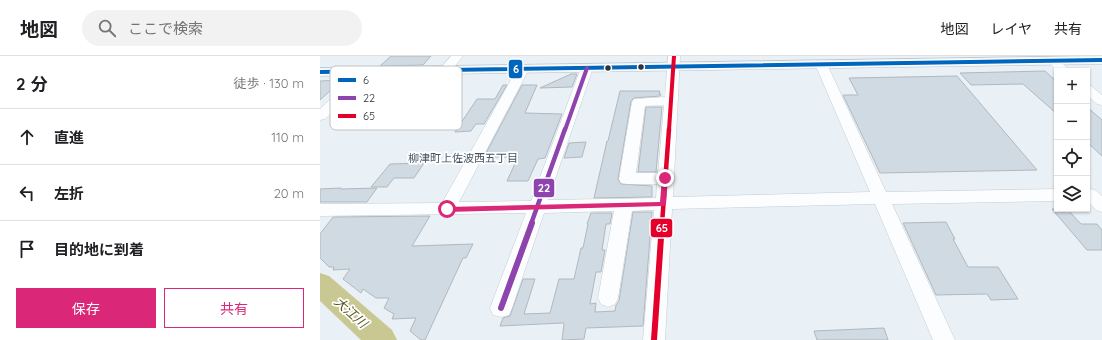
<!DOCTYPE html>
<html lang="ja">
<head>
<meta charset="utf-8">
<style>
	:root { --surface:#fff; --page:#f2f2f2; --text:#202124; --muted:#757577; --line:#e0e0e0; --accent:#db2777 }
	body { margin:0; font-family:Quicksand,"Noto Sans JP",sans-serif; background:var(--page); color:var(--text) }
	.controls { position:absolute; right:12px; top:12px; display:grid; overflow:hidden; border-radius:0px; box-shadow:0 1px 3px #0004 }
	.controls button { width:36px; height:36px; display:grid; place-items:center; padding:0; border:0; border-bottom:1px solid var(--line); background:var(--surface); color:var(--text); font:20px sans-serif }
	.stop { position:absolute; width:12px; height:12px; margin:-9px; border:3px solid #db2777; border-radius:50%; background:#fff }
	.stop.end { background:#db2777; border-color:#fff; box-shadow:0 1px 4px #0008 }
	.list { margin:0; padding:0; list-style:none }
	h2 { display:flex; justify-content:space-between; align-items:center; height:52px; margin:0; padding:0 16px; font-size:17px }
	h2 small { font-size:13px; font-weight:400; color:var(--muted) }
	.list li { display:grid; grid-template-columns:26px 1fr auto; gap:12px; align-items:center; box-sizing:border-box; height:56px; padding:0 16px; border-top:1px solid var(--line) }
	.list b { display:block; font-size:15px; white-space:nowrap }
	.list em { font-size:13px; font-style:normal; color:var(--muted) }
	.actions { display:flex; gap:8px; padding:12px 16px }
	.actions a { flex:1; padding:9px 0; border:1px solid var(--accent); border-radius:0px; text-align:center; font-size:14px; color:var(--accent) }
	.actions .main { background:var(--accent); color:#fff }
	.icon { flex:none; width:22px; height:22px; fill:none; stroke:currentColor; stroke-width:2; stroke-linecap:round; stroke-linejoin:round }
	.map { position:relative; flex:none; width:782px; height:284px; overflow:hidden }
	header { display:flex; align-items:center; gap:24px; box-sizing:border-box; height:56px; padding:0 20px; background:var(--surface); border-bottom:1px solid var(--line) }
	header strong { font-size:19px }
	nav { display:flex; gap:22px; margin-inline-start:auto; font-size:14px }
	.search { width:280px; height:36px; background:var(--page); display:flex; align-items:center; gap:10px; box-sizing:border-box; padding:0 14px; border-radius:22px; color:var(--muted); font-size:15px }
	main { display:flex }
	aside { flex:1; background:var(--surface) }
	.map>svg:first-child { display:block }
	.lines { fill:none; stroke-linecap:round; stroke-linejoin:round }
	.river { fill:#c9c792; fill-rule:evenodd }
	.building { fill:#d0dae2; stroke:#b1b8be }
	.minor-casing { stroke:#c6ccd2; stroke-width:1 }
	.major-casing { stroke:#bcc4cb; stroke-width:1 }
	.minor { fill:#fcfdfe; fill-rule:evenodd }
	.major { fill:#f2f5f9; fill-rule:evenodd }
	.bus-1-casing { stroke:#fff; stroke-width:6 }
	.bus-2-far2-casing { stroke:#fff; stroke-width:6 }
	.bus-2-far1-casing { stroke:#fff; stroke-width:8 }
	.bus-2-casing { stroke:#fff; stroke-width:9 }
	.bus-3-far2-casing { stroke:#fff; stroke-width:6 }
	.bus-3-far1-casing { stroke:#fff; stroke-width:8 }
	.bus-3-casing { stroke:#fff; stroke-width:9 }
	.bus-1 { stroke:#0065bd; stroke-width:4 }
	.bus-2-far2 { stroke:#8e44ad; stroke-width:4 }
	.bus-2-far1 { stroke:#8e44ad; stroke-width:4.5 }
	.bus-2 { stroke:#8e44ad; stroke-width:6 }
	.bus-3-far2 { stroke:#e4002b; stroke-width:4 }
	.bus-3-far1 { stroke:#e4002b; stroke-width:4.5 }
	.bus-3 { stroke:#e4002b; stroke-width:6 }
	.route { fill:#db2777 }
	.bus-dot { fill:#2d353c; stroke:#fff; stroke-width:1.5 }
	.labels { text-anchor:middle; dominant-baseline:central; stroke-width:3.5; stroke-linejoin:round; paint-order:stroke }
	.neighbourhood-label { font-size:11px; fill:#445564; stroke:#fff }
	.near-water-label { font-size:13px; font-style:italic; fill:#585419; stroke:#fff }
	.key { fill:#fff; stroke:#c0c2c4; stroke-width:1 }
	.key-label { font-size:11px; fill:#2d353c }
	.line-badge { stroke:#fff; stroke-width:1.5 }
	.badge-label { font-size:11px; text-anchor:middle; font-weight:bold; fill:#fff }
</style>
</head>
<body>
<header>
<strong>地図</strong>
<div class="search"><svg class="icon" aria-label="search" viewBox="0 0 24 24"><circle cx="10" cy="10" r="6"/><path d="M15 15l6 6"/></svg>ここで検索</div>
<nav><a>地図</a><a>レイヤ</a><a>共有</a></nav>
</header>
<main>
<aside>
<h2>2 分<small>徒歩 · 130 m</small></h2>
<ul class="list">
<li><svg class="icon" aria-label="ahead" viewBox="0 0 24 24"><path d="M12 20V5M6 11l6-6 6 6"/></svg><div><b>直進</b></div><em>110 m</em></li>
<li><svg class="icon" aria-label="left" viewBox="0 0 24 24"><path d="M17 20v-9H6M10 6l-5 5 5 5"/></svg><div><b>左折</b></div><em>20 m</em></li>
<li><svg class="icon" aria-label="arrive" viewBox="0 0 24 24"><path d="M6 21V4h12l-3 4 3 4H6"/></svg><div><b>目的地に到着</b></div></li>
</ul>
<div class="actions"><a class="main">保存</a><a>共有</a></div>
</aside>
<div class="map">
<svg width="782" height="284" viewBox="0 0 782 284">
	<rect width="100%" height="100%" fill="#e9f0f6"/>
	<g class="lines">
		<path class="river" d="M 0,217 L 9,220 L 72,274 L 77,284 L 41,284 L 0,245 Z"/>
	</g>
	<path class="building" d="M 71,0 L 111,0 L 103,9 L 60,10 Z
		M 725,15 L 737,26 L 737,58 L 703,28 L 651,29 L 640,17 Z
		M 251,18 L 257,18 L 252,31 L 220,32 Z
		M 637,20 L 717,114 L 560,117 L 523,39 L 538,39 L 529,22 Z
		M 22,24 L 0,44 L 0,25 Z
		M 183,29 L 187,29 L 164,68 L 156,68 L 151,75 L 135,76 L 157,43 L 175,43 Z
		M 202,29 L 217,29 L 205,57 L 242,58 L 225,102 L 218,103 L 208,125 L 187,125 L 198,101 L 164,101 Z
		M 300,35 L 340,35 L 339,38 L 341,38 L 340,40 L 314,42 L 311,45 L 298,123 L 301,128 L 332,130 L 332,141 L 274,142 L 287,85 L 288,85 Z
		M 326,51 L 342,51 L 336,116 L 318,116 Z
		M 767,51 L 782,64 L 782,100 L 767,86 Z
		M 266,86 L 262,101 L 244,102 L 249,87 Z
		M 104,107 L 94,122 L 74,122 L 67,131 L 51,131 L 70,108 Z
		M 21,132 L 21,133 L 57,132 L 47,146 L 0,146 L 0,133 Z
		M 732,153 L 747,153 L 761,168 L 777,168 L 782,174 L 782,194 L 767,194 Z
		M 313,156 L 332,156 L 323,270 L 266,272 L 264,283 L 242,284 L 244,268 L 243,267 L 180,270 L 183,262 L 190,260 L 203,223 L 215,223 L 204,258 L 230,257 L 239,223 L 254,223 L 261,192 L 263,192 L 268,168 L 267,168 L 271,157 L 292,157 L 290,168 L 286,168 L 282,194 L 285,194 L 281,216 L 276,216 L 270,248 L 276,247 L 275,256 L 295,255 L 296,249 L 299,245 Z
		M 110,160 L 92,190 L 153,188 L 146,202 L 143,202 L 105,284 L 101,284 L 90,275 L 96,262 L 72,263 L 74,258 L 64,252 L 69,242 L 56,242 L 43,233 L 41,237 L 23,223 L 30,213 L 13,214 L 14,211 L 9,211 L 0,202 L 0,178 L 13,161 Z
		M 626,166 L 635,183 L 633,183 L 648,211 L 678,211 L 698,243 L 671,244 L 667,238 L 616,239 L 583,167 Z
		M 564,272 L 568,284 L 497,284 L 494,275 Z"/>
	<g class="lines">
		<defs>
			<path id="minor" d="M 131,0 L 143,0 L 129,17 L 121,17 L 119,14 Z
				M 348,0 L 360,0 L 353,141 L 550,136 L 495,8 L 497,6 L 505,6 L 507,8 L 566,136 L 737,133 L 737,145 L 572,148 L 635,284 L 613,284 L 555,148 L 352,153 L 345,284 L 323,284 L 334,154 L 312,155 L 298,242 L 295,248 L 288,251 L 281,248 L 278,242 L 294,155 L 224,157 L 192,252 L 189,259 L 181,261 L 173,259 L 170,252 L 206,157 L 0,160 L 0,148 L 122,147 L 197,13 L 199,10 L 207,10 L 209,13 L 139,146 L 211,145 L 261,12 L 263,9 L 271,9 L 273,12 L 228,144 L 336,142 L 337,128 L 307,128 L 301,127 L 299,123 L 312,46 L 314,43 L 345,41 ZM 344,49 L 338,117 L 316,117 L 325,50 Z
				M 733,2 L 737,3 L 751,15 L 738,15 L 727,5 L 729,3 Z
				M 48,11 L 52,12 L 54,15 L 52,18 L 5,63 L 0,64 L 0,53 L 44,12 Z
				M 767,29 L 771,30 L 782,39 L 782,49 L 777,48 L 767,39 Z
				M 771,133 L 777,135 L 782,140 L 782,156 L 776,154 L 767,145 L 767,134 Z"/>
			<path id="major" d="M 782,0 L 782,8 L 0,20 L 0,12 Z"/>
		</defs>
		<use href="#minor" class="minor-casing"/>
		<use href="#major" class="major-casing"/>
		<use href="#minor" class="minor"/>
		<use href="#major" class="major"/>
		<defs>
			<path id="bus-1" d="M 0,16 L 782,4"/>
			<path id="bus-2-far2" d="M 245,74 L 267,12"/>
			<path id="bus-2-far1" d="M 211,168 L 245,73"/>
			<path id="bus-2" d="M 181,252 L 212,167"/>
			<path id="bus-3-far2" d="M 349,74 L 354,0"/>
			<path id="bus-3-far1" d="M 342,168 L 349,73"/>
			<path id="bus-3" d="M 334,284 L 342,167"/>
		</defs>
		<use href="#bus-1" class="bus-1-casing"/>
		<use href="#bus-2-far2" class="bus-2-far2-casing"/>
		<use href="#bus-2-far1" class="bus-2-far1-casing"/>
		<use href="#bus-2" class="bus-2-casing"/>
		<use href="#bus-3-far2" class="bus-3-far2-casing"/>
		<use href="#bus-3-far1" class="bus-3-far1-casing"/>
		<use href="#bus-3" class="bus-3-casing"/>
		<use href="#bus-1" class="bus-1"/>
		<use href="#bus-2-far2" class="bus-2-far2"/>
		<use href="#bus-2-far1" class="bus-2-far1"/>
		<use href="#bus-2" class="bus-2"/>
		<use href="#bus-3-far2" class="bus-3-far2"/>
		<use href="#bus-3-far1" class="bus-3-far1"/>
		<use href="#bus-3" class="bus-3"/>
	</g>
	<path class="route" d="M 345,120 L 348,122 L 346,148 L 343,150 L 127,156 L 123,153 L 127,151 L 340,146 L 342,122 Z"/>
	<g class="bus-dot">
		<circle cx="321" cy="11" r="3.5"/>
		<circle cx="288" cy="12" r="3.5"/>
	</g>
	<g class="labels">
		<g class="neighbourhood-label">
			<text x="143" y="102">柳津町上佐波西五丁目</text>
		</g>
		<g class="near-water-label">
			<text transform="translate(31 256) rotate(42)">大江川</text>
		</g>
	</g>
	<rect x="10" y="10" width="132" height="64" rx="6" class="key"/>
	<rect x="18" y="22" width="18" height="4" fill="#0065bd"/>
	<rect x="18" y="40" width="18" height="4" fill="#8e44ad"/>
	<rect x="18" y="58" width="18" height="4" fill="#e4002b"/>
	<g class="key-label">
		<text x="43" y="28">6</text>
		<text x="43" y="46">22</text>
		<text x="43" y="64">65</text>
	</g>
	<g class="line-badge">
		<rect x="188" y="3" width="15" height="20" rx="4" fill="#0065bd"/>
		<rect x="213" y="122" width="22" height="20" rx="4" fill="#8e44ad"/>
		<rect x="330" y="162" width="23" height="20" rx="4" fill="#e4002b"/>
	</g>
	<g class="badge-label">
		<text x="196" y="17">6</text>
		<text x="224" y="136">22</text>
		<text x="342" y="176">65</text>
	</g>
</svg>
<div class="controls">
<button>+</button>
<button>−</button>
<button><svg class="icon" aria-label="locate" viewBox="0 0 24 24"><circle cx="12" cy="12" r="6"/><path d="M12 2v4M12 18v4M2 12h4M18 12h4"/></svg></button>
<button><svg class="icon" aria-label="layers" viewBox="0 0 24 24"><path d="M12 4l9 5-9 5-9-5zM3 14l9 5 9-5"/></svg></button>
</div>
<div class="stop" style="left:127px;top:153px"></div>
<div class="stop end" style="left:345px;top:122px"></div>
</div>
</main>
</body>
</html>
